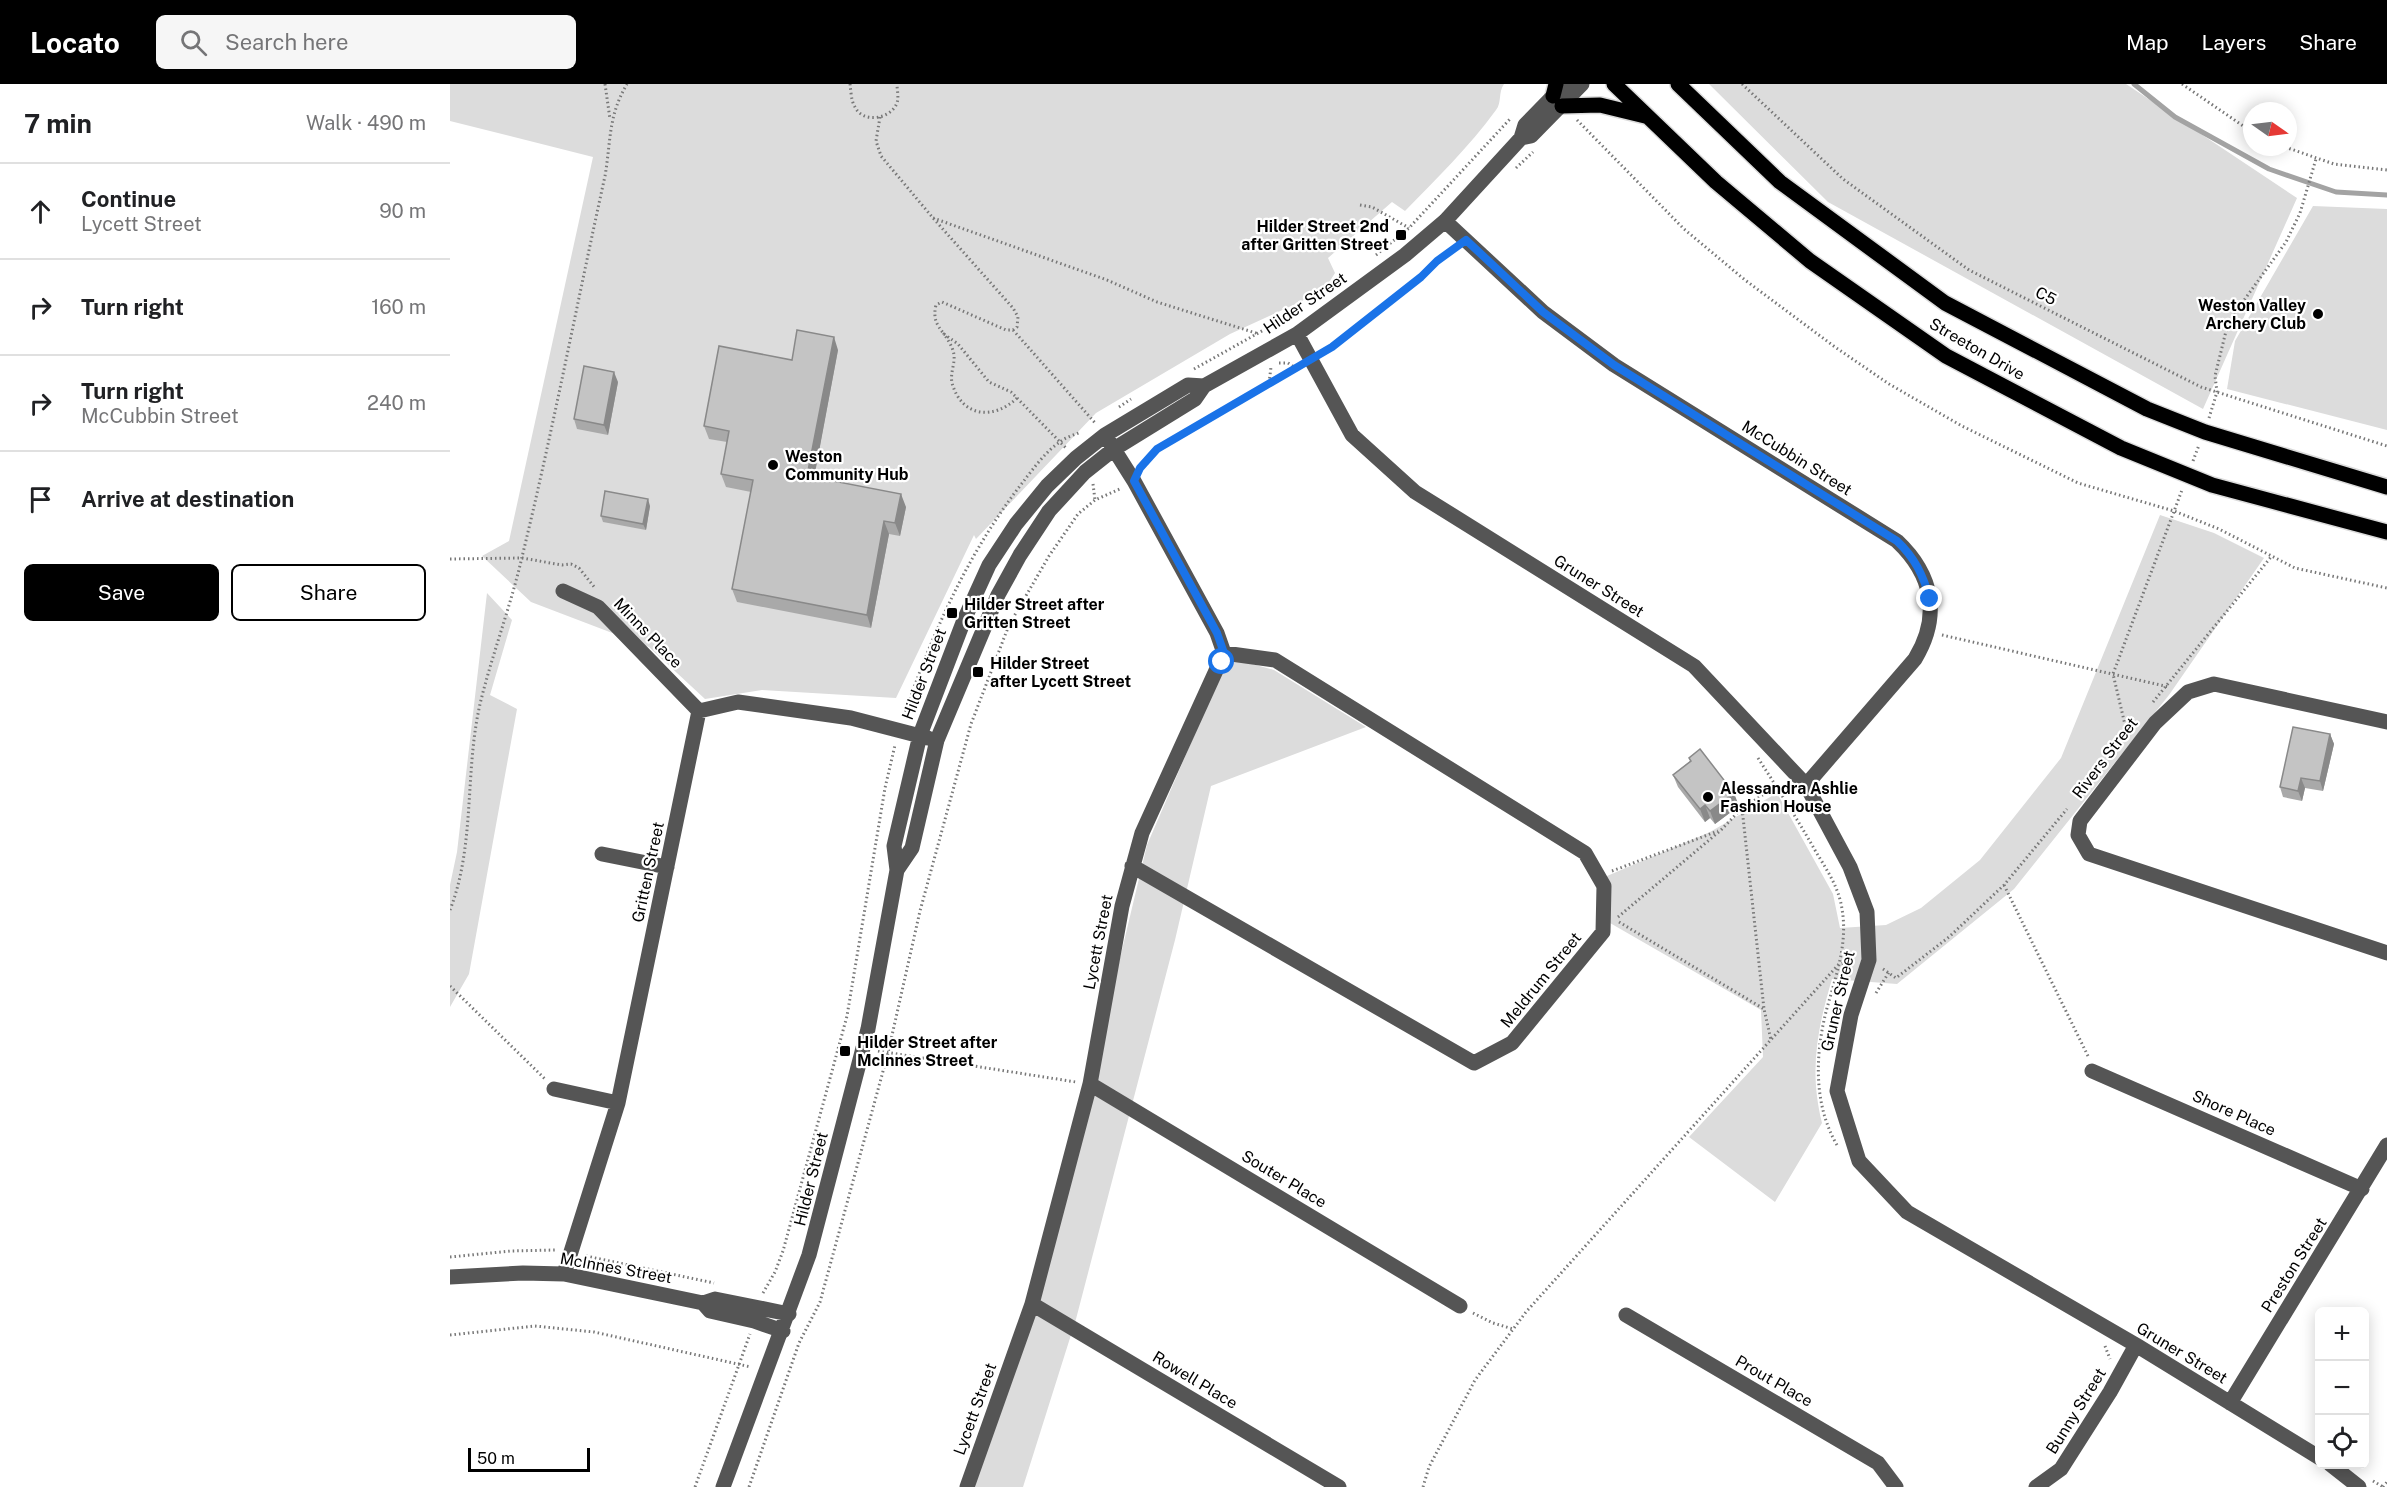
<!DOCTYPE html>
<html lang="en">
<head>
<meta charset="utf-8">
<style>
	:root { --surface:#fff; --page:#f6f6f6; --text:#202124; --muted:#757577; --line:#e0e0e0; --accent:#000 }
	body { margin:0; font-family:"Public Sans",sans-serif; background:var(--page); color:var(--text) }
	.controls { position:absolute; right:18px; bottom:18px; display:grid; overflow:hidden; border-radius:9px; box-shadow:0 3px 15px #0003 }
	.controls button { width:54px; height:54px; display:grid; place-items:center; padding:0; border:0; border-bottom:2px solid var(--line); background:var(--surface); color:var(--text); font:30px sans-serif }
	.compass { position:absolute; left:1793px; top:18px; width:54px; height:54px; border-radius:50%; background:var(--surface); box-shadow:0 3px 15px #0003; rotate:104deg }
	.scale { position:absolute; left:18px; bottom:15px; width:122px; box-sizing:border-box; padding-left:6px; border:3px solid #000; border-top:0; font-size:16px; line-height:21px; white-space:nowrap; color:#000; -webkit-text-stroke:4px #fff; paint-order:stroke }
	.stop { position:absolute; width:18px; height:18px; margin:-14px; border:4px solid #1a73e8; border-radius:50%; background:#fff }
	.stop.end { background:#1a73e8; border-color:#fff; box-shadow:0 2px 6px #0008 }
	.list { margin:0; padding:0; list-style:none }
	h2 { display:flex; justify-content:space-between; align-items:center; height:78px; margin:0; padding:0 24px; font-size:26px }
	h2 small { font-size:20px; font-weight:400; color:var(--muted) }
	.list li { display:grid; grid-template-columns:39px 1fr auto; gap:18px; align-items:center; box-sizing:border-box; height:96px; padding:0 24px; border-top:2px solid var(--line) }
	.list b { display:block; font-size:22px; white-space:nowrap }
	.list p { margin:0; font-size:20px; white-space:nowrap; color:var(--muted) }
	.list em { font-size:20px; font-style:normal; color:var(--muted) }
	.actions { display:flex; gap:12px; padding:18px 24px }
	.actions a { flex:1; padding:14px 0; border:2px solid var(--accent); border-radius:9px; text-align:center; font-size:21px; color:var(--accent) }
	.actions .main { background:var(--accent); color:#fff }
	.icon { flex:none; width:33px; height:33px; fill:none; stroke:currentColor; stroke-width:2; stroke-linecap:round; stroke-linejoin:round }
	.map { position:relative; flex:none; width:1937px; height:1403px; overflow:hidden }
	header { display:flex; align-items:center; gap:36px; box-sizing:border-box; height:84px; padding:0 30px; background:var(--accent); color:#fff }
	header strong { font-size:28px }
	nav { display:flex; gap:33px; margin-inline-start:auto; font-size:21px }
	.search { width:420px; height:54px; background:var(--page); display:flex; align-items:center; gap:15px; box-sizing:border-box; padding:0 21px; border-radius:9px; color:var(--muted); font-size:22px }
	main { display:flex }
	aside { flex:1; background:var(--surface) }
	.map>svg:first-child { display:block }
	.green { fill:#dcdcdc }
	.lines { fill:none; stroke-linecap:round; stroke-linejoin:round }
	.stream { stroke:#a3a3a3; stroke-width:5 }
	.major-casing { stroke:#dbdbdb; stroke-width:18 }
	.path { stroke:#777; stroke-width:3; stroke-dasharray:1.5 3; stroke-linecap:butt }
	.minor { stroke:#555; stroke-width:15 }
	.major { stroke:#000; stroke-width:15 }
	.wall { fill:#a9a9a9 }
	.shaded-wall { fill:#898989 }
	.building { fill:#c4c4c4; stroke:#898989; stroke-width:1.5 }
	.route { stroke:#1a73e8; stroke-width:8 }
	.poi-dot { fill:#000; stroke:#fff; stroke-width:2 }
	.labels { text-anchor:middle; dominant-baseline:central; stroke-width:4.5; stroke-linejoin:round; paint-order:stroke }
	.poi-label { font-size:16px; font-weight:bold; fill:#000; stroke:#fff; text-anchor:start }
	.street-label { font-size:16px; fill:#000; stroke:#fff }
</style>
</head>
<body>
<header>
<strong>Locato</strong>
<div class="search"><svg class="icon" aria-label="search" viewBox="0 0 24 24"><circle cx="10" cy="10" r="6"/><path d="M15 15l6 6"/></svg>Search here</div>
<nav><a>Map</a><a>Layers</a><a>Share</a></nav>
</header>
<main>
<aside>
<h2>7 min<small>Walk · 490 m</small></h2>
<ul class="list">
<li><svg class="icon" aria-label="ahead" viewBox="0 0 24 24"><path d="M12 20V5M6 11l6-6 6 6"/></svg><div><b>Continue</b><p>Lycett Street</p></div><em>90 m</em></li>
<li><svg class="icon" aria-label="right" viewBox="0 0 24 24"><path d="M7 20v-9h11M14 6l5 5-5 5"/></svg><div><b>Turn right</b></div><em>160 m</em></li>
<li><svg class="icon" aria-label="right" viewBox="0 0 24 24"><path d="M7 20v-9h11M14 6l5 5-5 5"/></svg><div><b>Turn right</b><p>McCubbin Street</p></div><em>240 m</em></li>
<li><svg class="icon" aria-label="arrive" viewBox="0 0 24 24"><path d="M6 21V4h12l-3 4 3 4H6"/></svg><div><b>Arrive at destination</b></div></li>
</ul>
<div class="actions"><a class="main">Save</a><a>Share</a></div>
</aside>
<div class="map">
<svg width="1937" height="1403" viewBox="0 0 1937 1403">
	<rect width="100%" height="100%" fill="#fff"/>
	<path class="green" d="M 0,0 L 1054,0 C 1048,8 1052,19 1046,26 C 1019,63 986,95 955,127 L 942,118 L 878,174 L 885,189 L 878,200 L 852,217 L 780,250 L 646,329 L 526,455 L 524,451 L 446,614 L 312,606 L 255,615 L 199,563 L 81,518 L 32,472 L 59,457 L 143,73 L 0,37 Z
		M 1259,0 L 1676,0 L 1847,114 L 1753,325 L 1378,118 Z
		M 1863,122 L 1937,125 L 1937,346 L 1777,305 L 1785,257 Z
		M 1710,431 L 1764,449 L 1814,474 L 1719,611 L 1564,805 L 1447,900 L 1382,895 C 1367,946 1359,987 1372,1039 L 1325,1118 L 1239,1053 L 1313,973 L 1311,926 L 1160,839 L 1157,792 L 1260,748 L 1327,709 L 1383,810 L 1390,844 L 1436,841 L 1471,824 L 1530,776 L 1611,674 Z
		M 37,509 L 62,536 L 40,611 L 67,625 L 19,890 L 0,923 L 0,801 L 7,768 Z
		M 778,573 L 824,586 L 916,643 L 761,702 L 725,856 L 626,1235 L 573,1403 L 522,1403 L 588,1218 L 697,761 Z"/>
	<g class="lines">
		<path class="stream" d="M 1684,0 L 1725,33 L 1819,85 L 1886,108 L 1937,111"/>
		<defs>
			<path id="major" d="M 1164,0 L 1266,98 L 1360,177 L 1496,272 L 1671,364 L 1762,401 L 1937,448
				M 1228,0 L 1330,98 L 1495,219 L 1697,325 L 1755,348 L 1937,403
				M 1103,12 L 1106,0
				M 1112,22 L 1150,21 L 1195,32"/>
		</defs>
		<use href="#major" class="major-casing"/>
		<path class="path" d="M 155,0 L 160,35
			M 400,0 C 401,7 401,17 405,23 C 413,40 441,35 447,19 C 449,13 447,6 447,0
			M 1292,0 L 1393,95 L 1519,186 L 1751,303 L 1937,362
			M 1732,0 L 1802,48
			M 430,33 L 426,57 L 431,72 L 483,134 L 563,224 L 568,233 L 567,243 L 563,246 L 556,246 L 492,218 L 486,221 C 483,234 486,240 494,250
			M 1127,36 L 1234,145 L 1295,196 L 1385,263 L 1439,300 L 1512,342 L 1628,399 L 1724,427 L 1769,445 L 1845,484 L 1937,504
			M 1835,63 L 1884,80 L 1937,86
			M 1066,84 L 1083,68
			M 910,121 L 922,123 L 959,144
			M 483,134 L 657,196 L 707,218 L 809,250
			M 926,171 L 959,144 L 1060,35
			M 563,246 L 646,340
			M 873,268 L 1005,164
			M 829,279 L 838,279 L 847,285
			M 744,285 L 853,224
			M 819,299 L 821,283
			M 567,314 C 544,336 512,334 502,299 C 500,289 505,280 504,271 C 503,263 498,256 494,250 L 508,260 L 539,298 L 561,308 L 567,314 L 610,358 L 616,364
			M 669,323 L 681,315
			M 1759,334 L 1767,308 L 1765,292 L 1776,247 L 1787,226 L 1836,158 L 1850,129 L 1866,75
			M 1743,377 L 1749,361
			M 692,382 L 707,365 L 847,283
			M 643,400 L 645,416
			M 0,475 L 72,474 L 112,481 L 121,480 L 129,484 L 145,504
			M 1492,551 L 1719,603
			M 1703,618 L 1821,473
			M 454,632 C 482,549 519,467 573,398 C 583,385 596,367 610,358 C 616,353 624,351 631,348
			M 1673,655 L 1676,645 L 1663,590 L 1732,406
			M 1308,674 C 1328,705 1348,736 1366,768 C 1377,786 1389,804 1392,825 C 1398,859 1386,892 1377,924 C 1365,969 1363,1020 1387,1061
			M 1293,724 L 1326,702
			M 1162,787 L 1268,747
			M 1554,801 L 1639,974
			M 0,826 C 26,759 14,685 31,616 C 43,568 61,521 72,473 C 103,346 127,219 155,92 C 161,57 158,32 177,0
			M 1168,833 L 1271,746 L 1292,724 L 1314,925 L 1321,956
			M 1169,838 L 1314,925
			M 1433,885 L 1446,894 L 1499,853 L 1554,801 L 1617,725
			M 0,902 L 95,995
			M 1426,909 L 1439,888
			M 428,967 L 626,998
			M 136,1172 L 264,1199
			M 0,1173 L 61,1167 L 105,1166
			M 313,1209 L 325,1188 L 333,1167 L 397,932 L 435,704 L 445,661
			M 1023,1229 L 1043,1239 L 1063,1245
			M 0,1251 L 85,1242 L 144,1248 L 301,1283
			M 1655,1262 L 1660,1275
			M 1923,1397 L 1933,1403
			M 245,1403 L 300,1250
			M 299,1403 L 349,1259 L 370,1218 L 438,969 L 470,827 L 521,640 L 559,541 L 599,472 L 628,430 L 645,416 L 672,404
			M 973,1403 L 979,1383 L 1025,1296 L 1076,1228 L 1389,880 L 1402,878
			M 1933,1403 L 1937,1398"/>
		<path class="minor" d="M 1071,54 L 1081,52 L 1132,0
			M 995,137 L 1093,228 L 1164,281 L 1447,457 C 1483,491 1491,532 1465,575 L 1356,701
			M 847,250 L 902,351 L 965,408 L 1244,582 L 1356,701 L 1400,783 L 1417,828 L 1419,876 L 1401,931 L 1387,1007 L 1409,1077 L 1457,1128 L 1686,1261 L 1870,1374
			M 113,507 L 148,523 L 249,627
			M 1937,638 L 1764,600 L 1738,608 L 1705,639 L 1630,737 L 1628,751 L 1639,770 L 1937,869
			M 152,770 L 217,783
			M 682,782 L 1024,979 L 1062,959 L 1153,848 L 1154,802 L 1135,769 L 825,576 L 774,569
			M 447,786 L 462,764 L 487,656 L 548,511 L 570,471 L 599,427 L 635,388 L 664,365 L 745,315 L 754,302 L 847,250 L 955,171 L 995,137 L 1071,54 L 1075,41 L 1115,0
			M 1642,987 L 1912,1105
			M 640,1000 L 1010,1222
			M 104,1005 L 168,1019
			M 114,1190 L 168,1019 L 249,627 L 288,618 L 401,634 L 478,654
			M 0,1193 L 73,1189 L 114,1190 L 253,1219 L 260,1227 L 304,1237 L 333,1247
			M 253,1219 L 265,1215 L 339,1230
			M 582,1220 L 889,1403
			M 1176,1231 L 1428,1379 L 1446,1403
			M 1780,1319 L 1937,1061
			M 1880,1380 L 1909,1403
			M 273,1403 L 359,1171 L 418,945 L 447,786 L 444,762 L 470,651 L 514,536 L 539,481 L 566,440 L 597,402 L 626,374 L 655,351 L 738,301 L 754,302
			M 517,1403 L 582,1220 L 640,1000 L 672,822 L 692,749 L 774,569 L 767,549 L 684,397 L 655,351
			M 1586,1403 L 1611,1385 L 1660,1308 L 1686,1261"/>
		<use href="#major" class="major"/>
	</g>
	<path class="wall" d="M 388,266 L 364,393 L 456,423 L 450,452 L 439,450 L 421,544 L 287,518 L 282,505 L 301,408 L 276,403 L 271,390 L 277,358 L 259,355 L 254,342 L 342,276 Z
		M 168,298 L 158,351 L 127,345 L 124,335 Z
		M 200,422 L 196,446 L 153,438 L 151,432 Z
		M 1880,650 L 1884,660 L 1873,707 L 1855,704 L 1852,717 L 1833,713 L 1830,703 Z
		M 1239,674 L 1289,722 L 1265,740 L 1260,734 L 1255,738 L 1228,703 L 1223,691 L 1240,677 Z"/>
	<path class="shaded-wall" d="M 384,253 L 388,266 L 362,405 L 357,392 Z
		M 164,288 L 168,298 L 158,351 L 154,341 Z
		M 451,410 L 456,423 L 450,452 L 445,439 Z
		M 198,415 L 200,422 L 196,446 L 193,440 Z
		M 434,437 L 439,450 L 421,544 L 417,531 Z
		M 1880,650 L 1884,660 L 1873,707 L 1870,697 Z
		M 1851,694 L 1855,704 L 1852,717 L 1848,707 Z
		M 1284,709 L 1289,722 L 1265,740 L 1260,727 Z
		M 1255,721 L 1260,734 L 1255,738 L 1250,725 Z"/>
	<path class="building" d="M 347,246 L 384,253 L 357,392 L 451,410 L 445,439 L 434,437 L 417,531 L 282,505 L 303,396 L 271,390 L 279,347 L 254,342 L 269,262 L 342,276 Z
		M 134,282 L 164,288 L 154,341 L 124,335 Z
		M 155,407 L 198,415 L 193,440 L 151,432 Z
		M 1843,643 L 1880,650 L 1870,697 L 1851,694 L 1848,707 L 1830,703 Z
		M 1250,665 L 1284,709 L 1260,727 L 1255,721 L 1250,725 L 1223,691 L 1241,677 L 1239,674 Z"/>
	<g class="lines">
		<path class="route" d="M 772,578 L 774,569 L 767,549 L 684,397 L 690,384 L 707,365 L 882,263 L 971,193 L 987,177 L 1016,156 L 1093,228 L 1164,281 L 1447,457 C 1465,474 1473,491 1480,515"/>
	</g>
	<g class="poi-dot">
		<rect x="945" y="145" width="12" height="12" rx="3"/>
		<circle cx="1868" cy="230" r="6"/>
		<circle cx="323" cy="381" r="6"/>
		<rect x="496" y="523" width="12" height="12" rx="3"/>
		<rect x="522" y="582" width="12" height="12" rx="3"/>
		<circle cx="1258" cy="713" r="6"/>
		<rect x="389" y="961" width="12" height="12" rx="3"/>
	</g>
	<g class="labels">
		<g class="poi-label">
			<text x="939" y="142" text-anchor="end">Hilder Street 2nd<tspan x="939" dy="18">after Gritten Street</tspan></text>
			<text x="1856" y="221" text-anchor="end">Weston Valley<tspan x="1856" dy="18">Archery Club</tspan></text>
			<text x="335" y="372">Weston<tspan x="335" dy="18">Community Hub</tspan></text>
			<text x="514" y="520">Hilder Street after<tspan x="514" dy="18">Gritten Street</tspan></text>
			<text x="540" y="579">Hilder Street<tspan x="540" dy="18">after Lycett Street</tspan></text>
			<text x="1270" y="704">Alessandra Ashlie<tspan x="1270" dy="18">Fashion House</tspan></text>
			<text x="407" y="958">Hilder Street after<tspan x="407" dy="18">McInnes Street</tspan></text>
		</g>
		<g class="street-label">
			<text transform="translate(1596 212) rotate(27)">C5</text>
			<text transform="translate(855 219) rotate(-34)">Hilder Street</text>
			<text transform="translate(1527 265) rotate(30)">Streeton Drive</text>
			<text transform="translate(1347 374) rotate(32)">McCubbin Street</text>
			<text transform="translate(1149 502) rotate(32)">Gruner Street</text>
			<text transform="translate(198 549) rotate(46)">Minns Place</text>
			<text transform="translate(474 590) rotate(-69)">Hilder Street</text>
			<text transform="translate(1655 674) rotate(-53)">Rivers Street</text>
			<text transform="translate(198 788) rotate(-78)">Gritten Street</text>
			<text transform="translate(648 858) rotate(-79)">Lycett Street</text>
			<text transform="translate(1091 896) rotate(-51)">Meldrum Street</text>
			<text transform="translate(1388 917) rotate(-77)">Gruner Street</text>
			<text transform="translate(1784 1029) rotate(24)">Shore Place</text>
			<text transform="translate(361 1095) rotate(-76)">Hilder Street</text>
			<text transform="translate(834 1095) rotate(31)">Souter Place</text>
			<text transform="translate(1844 1181) rotate(-58)">Preston Street</text>
			<text transform="translate(166 1184) rotate(10)">McInnes Street</text>
			<text transform="translate(1732 1269) rotate(31)">Gruner Street</text>
			<text transform="translate(745 1296) rotate(31)">Rowell Place</text>
			<text transform="translate(1324 1297) rotate(30)">Prout Place</text>
			<text transform="translate(525 1325) rotate(-70)">Lycett Street</text>
			<text transform="translate(1626 1327) rotate(-58)">Bunny Street</text>
		</g>
	</g>
</svg>
<div class="controls">
<button>+</button>
<button>−</button>
<button><svg class="icon" aria-label="locate" viewBox="0 0 24 24"><circle cx="12" cy="12" r="6"/><path d="M12 2v4M12 18v4M2 12h4M18 12h4"/></svg></button>
</div>
<svg class="compass" viewBox="-18 -18 36 36"><path d="M0-13l5 13h-10z" fill="#e53935"/><path d="M0 13l5-13h-10z" fill="#757577"/></svg>
<div class="scale">50 m</div>
<div class="stop" style="left:772px;top:578px"></div>
<div class="stop end" style="left:1480px;top:515px"></div>
</div>
</main>
</body>
</html>
